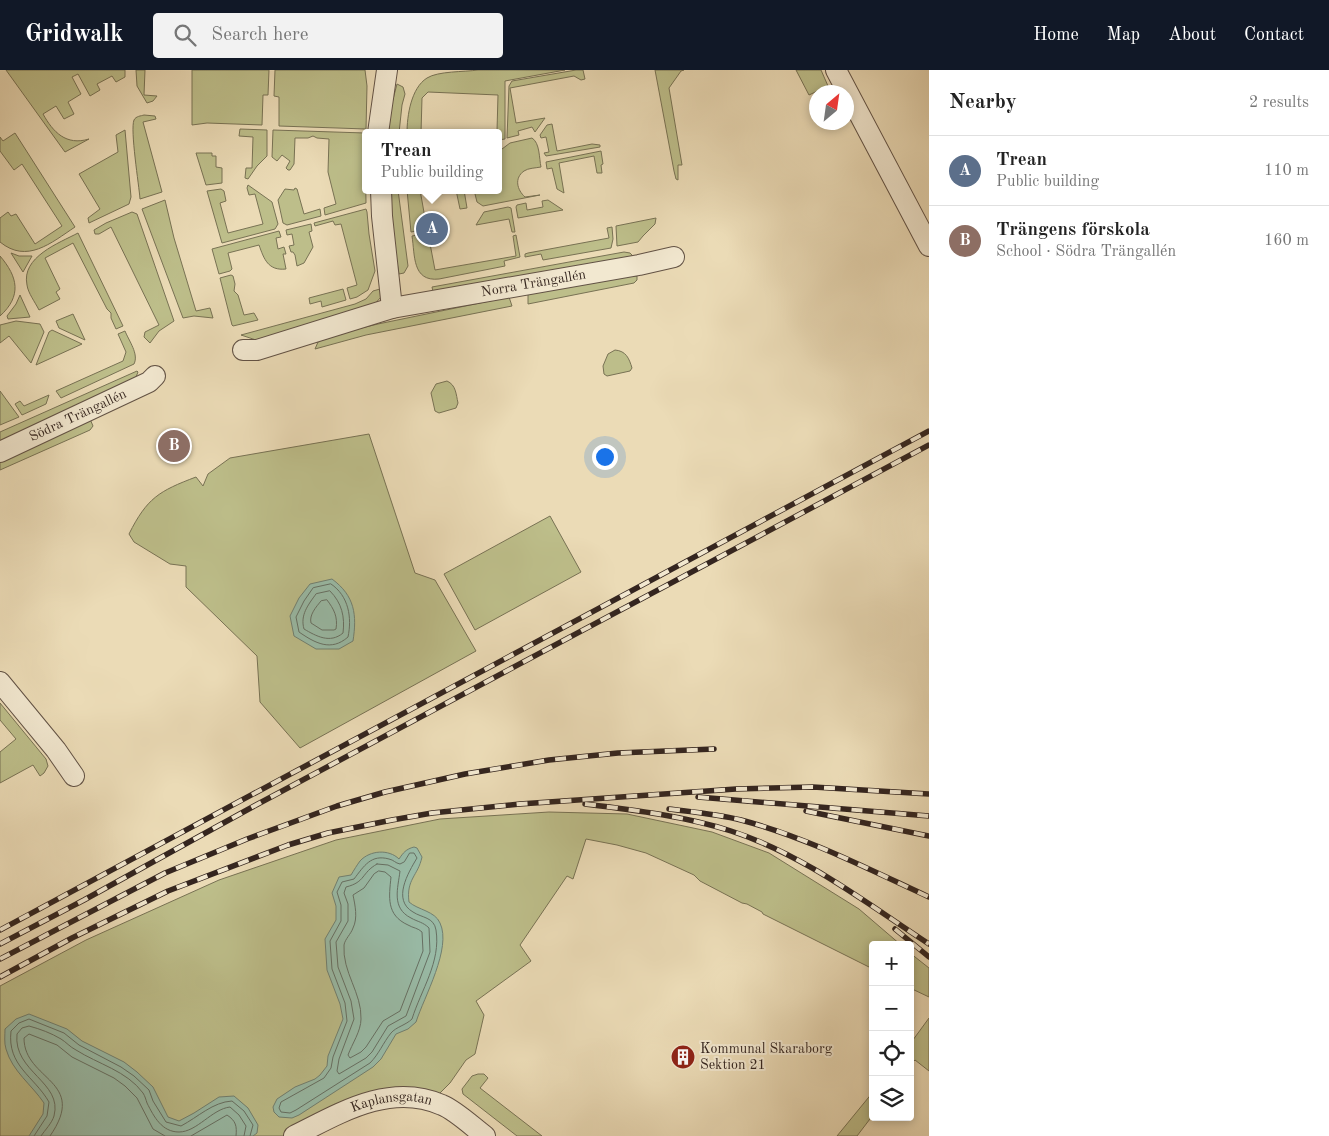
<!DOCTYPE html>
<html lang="en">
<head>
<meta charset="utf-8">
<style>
	:root { --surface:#fff; --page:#f2f2f2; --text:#222; --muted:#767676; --line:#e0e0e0; --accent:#111827 }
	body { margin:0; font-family:"Old Standard TT",serif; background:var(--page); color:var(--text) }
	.controls { position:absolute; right:15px; bottom:15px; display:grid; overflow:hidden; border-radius:5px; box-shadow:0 2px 8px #0003 }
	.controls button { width:45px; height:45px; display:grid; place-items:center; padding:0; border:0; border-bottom:1px solid var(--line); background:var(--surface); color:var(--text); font:25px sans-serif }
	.compass { position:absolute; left:809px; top:15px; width:45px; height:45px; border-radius:50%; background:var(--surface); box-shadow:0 2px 8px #0003; rotate:29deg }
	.you { position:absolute; left:604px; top:386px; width:18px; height:18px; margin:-12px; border:4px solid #fff; border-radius:50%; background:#1a73e8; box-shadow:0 0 0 8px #1a73e833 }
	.badge { display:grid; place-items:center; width:32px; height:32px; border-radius:50%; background:var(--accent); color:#fff; font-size:16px; font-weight:700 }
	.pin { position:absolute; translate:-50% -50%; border:2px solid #fff; box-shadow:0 1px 5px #0006 }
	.popup { position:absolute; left:362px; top:59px; width:140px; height:65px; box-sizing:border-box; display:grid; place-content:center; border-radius:5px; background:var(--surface); filter:drop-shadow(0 1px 4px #0005); font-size:16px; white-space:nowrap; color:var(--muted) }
	.popup b { font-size:19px; color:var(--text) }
	.popup::after { content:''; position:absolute; left:50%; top:100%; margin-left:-10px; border:10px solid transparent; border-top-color:var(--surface) }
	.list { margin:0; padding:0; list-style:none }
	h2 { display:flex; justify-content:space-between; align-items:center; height:65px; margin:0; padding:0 20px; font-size:21px }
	h2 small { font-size:16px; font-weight:400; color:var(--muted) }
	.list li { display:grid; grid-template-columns:32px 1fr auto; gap:15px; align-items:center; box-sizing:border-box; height:70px; padding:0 20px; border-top:1px solid var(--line) }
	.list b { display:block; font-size:19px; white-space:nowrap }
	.list p { margin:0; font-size:16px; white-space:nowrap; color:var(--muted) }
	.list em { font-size:16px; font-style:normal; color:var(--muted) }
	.icon { flex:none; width:28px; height:28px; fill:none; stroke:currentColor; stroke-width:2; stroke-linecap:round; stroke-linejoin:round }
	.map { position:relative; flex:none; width:929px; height:1066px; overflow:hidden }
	header { display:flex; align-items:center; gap:30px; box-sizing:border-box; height:70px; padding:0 25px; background:var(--accent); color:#fff }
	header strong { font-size:24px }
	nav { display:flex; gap:28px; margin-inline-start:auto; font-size:18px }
	.search { width:350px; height:45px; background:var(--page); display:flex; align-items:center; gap:12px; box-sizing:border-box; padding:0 18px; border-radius:5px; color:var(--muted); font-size:19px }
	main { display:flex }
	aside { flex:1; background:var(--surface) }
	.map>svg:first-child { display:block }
	.green { fill:#bdbe8a; stroke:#787254 }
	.water { fill:#99bca8; stroke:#718071 }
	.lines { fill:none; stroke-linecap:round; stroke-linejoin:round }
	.shore { stroke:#667064; stroke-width:1 }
	.minor-casing { stroke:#625245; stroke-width:22 }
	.minor { stroke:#f2e8d0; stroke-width:20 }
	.rail-casing { stroke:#34251f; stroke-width:5.5 }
	.rail { stroke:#f2e8d0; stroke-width:4; stroke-dasharray:11; stroke-linecap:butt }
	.labels { text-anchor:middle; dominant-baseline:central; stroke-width:4; stroke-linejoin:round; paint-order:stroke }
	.street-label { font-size:14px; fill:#34251f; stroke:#f2e8d0 }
	.poi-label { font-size:14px; fill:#34251f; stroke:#f2e8d0; text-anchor:start }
</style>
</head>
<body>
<header>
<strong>Gridwalk</strong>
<div class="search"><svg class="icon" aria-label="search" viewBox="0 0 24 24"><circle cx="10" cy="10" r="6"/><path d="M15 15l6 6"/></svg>Search here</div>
<nav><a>Home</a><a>Map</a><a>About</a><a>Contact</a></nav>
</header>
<main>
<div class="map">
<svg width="929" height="1066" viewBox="0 0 929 1066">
	<rect width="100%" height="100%" fill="#ebdbb6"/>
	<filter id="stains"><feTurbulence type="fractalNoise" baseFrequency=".004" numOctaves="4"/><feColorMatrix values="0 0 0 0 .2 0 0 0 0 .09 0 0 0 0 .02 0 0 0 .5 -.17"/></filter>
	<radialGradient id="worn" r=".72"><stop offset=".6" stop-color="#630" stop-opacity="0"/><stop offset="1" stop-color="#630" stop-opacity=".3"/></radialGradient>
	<path class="green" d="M 6,0 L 125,0 L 125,7 L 116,12 L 112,6 L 97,14 L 100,20 L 90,26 L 78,4 L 72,7 L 81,24 L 68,32 L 74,44 L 64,49 L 56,36 L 43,44 C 53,62 66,76 89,69 L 65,82 Z
		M 136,0 L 145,0 L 144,25 L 157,26 L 153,31 L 147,33 L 137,16 Z
		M 192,0 L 269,0 L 268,25 L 263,25 L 262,55 L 207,53 L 192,55 Z
		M 275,0 L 365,0 L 367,16 L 366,59 L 279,56 L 279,27 L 274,26 Z
		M 478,0 L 565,0 L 505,11 L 505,69 L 498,70 L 498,63 L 480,63 L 479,60 L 497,61 L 498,25 L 428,22 L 422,28 L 421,63 L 407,63 C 407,46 411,18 427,8 C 438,1 464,2 478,0 Z
		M 576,0 L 583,0 L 585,9 L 581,10 L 574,6 L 510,18 L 516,53 L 545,48 L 535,62 L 532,57 L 518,61 L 519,65 L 507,68 L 509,16 L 512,11 Z
		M 655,0 L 684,0 L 681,1 L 669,18 L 682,95 L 678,95 L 678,110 L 676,109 L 674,101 Z
		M 796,0 L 821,0 L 828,16 L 809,25 Z
		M 397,14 L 403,17 L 405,24 L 402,35 L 399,63 L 388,63 L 391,37 Z
		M 144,45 L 155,46 L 156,49 L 143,52 L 162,122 L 140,129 C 139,115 130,60 134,50 C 136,46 141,46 144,45 Z
		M 552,54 L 557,81 L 592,74 L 600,75 L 600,77 L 546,86 L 544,83 L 549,82 L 546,67 L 541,68 L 540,65 L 547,55 Z
		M 240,59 L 267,60 L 267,86 L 257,96 L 248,109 L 245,108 L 246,98 L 252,98 L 253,67 L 239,66 Z
		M 125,60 L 131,127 L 129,134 L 89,153 L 88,148 L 100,139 L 79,104 L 118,82 L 116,65 Z
		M 273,60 L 365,63 L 366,133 L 325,145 L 324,138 L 336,134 L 328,102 L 329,69 L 317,68 L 313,66 L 308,68 L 295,68 L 294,94 L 290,100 L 288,100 L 286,98 L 290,91 L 282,85 L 277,91 L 272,87 Z
		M 15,63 L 75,157 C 51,173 27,194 0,172 L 0,148 L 8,142 L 11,146 L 16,144 L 35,174 L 62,156 L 22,94 L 14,100 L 0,81 L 0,67 L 3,71 Z
		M 532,68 C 540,73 539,88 541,97 C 536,98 528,98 524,101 C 514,108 517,120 525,127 L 540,125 L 483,136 L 477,132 L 474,120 L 498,120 L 498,82 L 510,73 Z
		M 601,81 L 603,94 L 601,95 L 602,103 L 597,103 L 594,86 L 559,93 L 564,123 L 557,119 L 552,98 L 547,99 L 546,92 Z
		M 196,83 L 212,83 L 212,86 L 216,86 L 216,97 L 222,98 L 222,113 L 206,115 Z
		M 248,115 L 272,132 L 278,154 L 275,159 L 222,173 L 207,121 L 221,119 L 224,121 L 226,131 L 220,133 L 228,163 L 263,154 L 255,124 L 249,125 L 247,118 Z
		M 295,118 L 297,119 L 304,144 L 320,139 L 321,146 L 287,155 L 283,153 L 278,130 L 285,119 L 294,120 Z
		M 388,120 L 398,120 L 408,196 L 404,203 L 399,204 L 393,169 Z
		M 407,120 L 420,120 L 427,159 L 411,162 Z
		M 456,120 L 464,120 L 467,138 L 460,139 Z
		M 165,130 L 174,168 L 196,241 L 210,238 L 213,248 L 194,246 L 183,248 L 142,139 Z
		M 548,130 L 563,140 L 518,148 L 516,137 L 517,135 L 526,133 L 527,140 L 543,137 L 542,131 Z
		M 508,137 L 511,138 L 515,162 L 512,162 L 509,149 L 476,155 L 484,142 Z
		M 366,139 L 367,142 L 369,164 L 375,201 L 368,220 L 357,227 L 350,229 L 347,218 L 357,215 L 341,154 L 335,155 L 333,151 L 315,156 L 314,153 Z
		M 132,142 L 137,144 L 174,251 L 159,261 L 150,273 L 144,267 L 145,262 L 159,255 L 111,157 L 99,164 L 95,164 L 94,160 L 106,153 Z
		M 656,148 L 655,154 L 643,166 L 638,172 L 617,176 L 616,156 Z
		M 311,154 L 312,161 L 309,162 L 313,177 L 304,193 L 297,196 L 295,185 L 293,182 L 291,182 L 289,176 L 294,175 L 292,164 L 287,165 L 286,160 Z
		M 612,157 L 613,169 L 611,178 L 543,190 L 541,184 L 525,187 L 525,184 L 528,183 L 609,168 L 607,158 Z
		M 279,161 L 281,167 L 276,168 L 278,179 L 284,177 L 286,184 L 283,184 L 286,199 C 268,201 264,189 259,175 L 228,183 L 232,199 L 230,201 L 219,204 L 212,179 Z
		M 78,163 L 123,256 L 116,259 L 111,248 L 111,243 L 107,239 L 73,173 L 45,188 L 60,219 L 56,222 L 60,229 L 39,240 C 35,232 28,223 27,215 C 21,187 59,173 78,163 Z
		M 428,163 L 435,200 L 516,186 L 513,166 L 516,165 L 520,187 L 504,191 L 505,196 L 439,209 C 412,212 415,185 412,166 Z
		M 624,182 L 630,183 L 633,186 L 434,226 L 432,217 Z
		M 11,183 L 19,186 L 32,186 L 23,202 Z
		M 0,186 C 18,207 22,226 0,246 Z
		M 231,205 L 233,206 L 235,214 L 234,221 L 238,225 L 244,245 L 254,243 L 258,250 L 233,256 L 232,255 L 220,208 Z
		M 630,206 L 637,206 L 637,210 L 634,213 L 528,234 L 528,224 Z
		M 343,219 L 346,230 L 322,237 L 321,231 L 310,234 L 309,228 Z
		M 380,219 L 382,220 L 381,227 L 371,238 L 256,270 L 241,265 L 355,234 L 366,229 L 373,221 Z
		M 20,225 L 30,247 L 8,249 L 7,246 L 16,234 Z
		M 509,227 L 512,236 L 366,265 L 315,279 L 318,272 L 324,267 L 378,254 Z
		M 73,244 L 85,270 L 59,258 L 56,251 Z
		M 16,251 L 40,254 L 44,262 L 31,293 L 9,266 L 0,273 L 0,255 Z
		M 52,260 L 82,274 L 36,295 L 49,262 Z
		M 125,261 C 129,271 139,284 134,294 L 61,328 L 56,321 L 123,291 L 126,282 L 118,264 Z
		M 615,280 C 626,281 629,288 632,298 L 630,301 L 607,306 L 604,304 L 603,296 L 608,284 Z
		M 137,301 L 138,302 L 136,307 L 0,373 L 0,362 Z
		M 447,311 C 456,315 456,324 458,333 L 456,338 L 439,343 L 435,341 L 431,323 L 436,314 Z
		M 0,321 L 19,347 L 0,355 Z
		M 49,325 L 46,334 L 22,345 L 15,334 L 20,331 L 24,336 Z
		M 90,349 L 93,356 L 90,360 L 0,400 L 0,389 Z
		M 369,364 L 415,503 L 435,510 L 476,581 L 300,678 L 260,632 L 257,586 L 186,517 L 186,496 L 170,494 L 134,472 L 129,464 C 147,428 159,421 196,407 L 203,416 L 208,404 L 230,388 Z
		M 550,446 L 581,502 L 475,560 L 444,504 Z
		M 0,633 L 46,689 L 48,696 L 44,703 L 40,706 L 33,695 L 0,713 L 0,682 L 16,669 L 0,650 Z
		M 549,742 L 627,744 L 712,762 L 769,783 L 859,839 L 901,875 L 873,875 L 873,899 L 763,844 L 762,842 L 747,834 L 742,833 L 700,811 L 694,805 L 646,783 L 617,775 L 586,769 L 573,809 L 567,806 L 520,875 L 531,891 L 476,931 L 484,945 L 475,984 L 466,990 L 450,1013 L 438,1025 L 426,1021 L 286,1066 L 0,1066 L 0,916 L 86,870 L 219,810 L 336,770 L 440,749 Z
		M 910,883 L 929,898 L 929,927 L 910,918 Z
		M 929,948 L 929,1001 L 915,990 L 910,995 L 910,974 Z
		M 478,1004 L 484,1004 L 488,1008 L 480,1018 L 542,1066 L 517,1066 L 463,1024 L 462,1019 L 472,1006 Z
		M 873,1022 L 873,1045 L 857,1066 L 837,1066 Z"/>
	<path class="water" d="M 332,509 C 355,526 357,545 353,571 L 339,579 L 316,579 L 294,566 L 290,546 L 299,528 L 310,514 Z
		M 414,777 L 417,778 L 422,787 C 418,806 406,809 409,832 C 418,840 435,841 440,853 C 452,878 424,927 416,952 L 408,959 L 396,964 L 381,989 L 373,997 L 299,1045 L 292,1048 L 279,1047 L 274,1042 L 273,1037 L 277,1029 L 295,1017 L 315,1009 L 320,1005 L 327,996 L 328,986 L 343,949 L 340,934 L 327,900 L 325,869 L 336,850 L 336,836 L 332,823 L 339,807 L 351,805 C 354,800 357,795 360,791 C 370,780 389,779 399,789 C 403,783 406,779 414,777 Z
		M 29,944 L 67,959 L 82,971 L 124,992 L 137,1002 L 153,1017 L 168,1047 L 179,1051 L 194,1043 L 219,1027 L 234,1026 L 248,1038 L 258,1055 L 257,1063 L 253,1066 L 29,1066 L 43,1044 L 44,1033 C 32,1015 12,1001 6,979 C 4,973 5,965 5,959 L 16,949 Z"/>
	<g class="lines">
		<path class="shore" d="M 331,514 C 349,526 352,548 348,567 C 331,582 315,573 299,562 L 296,547 L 304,531 L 313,518 Z
			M 330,521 C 342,533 345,547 343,563 C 330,574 316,566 304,559 C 300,545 308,535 316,524 Z
			M 327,530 C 334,539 338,547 336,559 L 334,560 L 322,560 L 311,553 C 309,545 316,537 321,531 Z
			M 410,783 L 414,783 L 417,788 C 408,803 392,830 413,842 C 422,848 434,847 436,860 C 441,892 421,920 412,949 C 406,955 396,957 391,963 C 383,973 379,984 370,993 L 296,1040 L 290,1043 L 281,1042 L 279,1038 L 281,1032 L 324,1008 L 331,998 L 333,987 L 347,951 L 345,933 L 332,899 L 330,871 L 341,851 L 341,835 L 337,822 L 342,812 L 354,809 C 364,796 371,784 389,789 C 394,790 395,793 400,794 L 404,792 Z
			M 377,794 L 388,795 L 400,801 C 398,818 391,838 411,848 C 418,852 423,852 429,858 L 430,882 L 406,946 L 388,956 L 372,982 L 366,988 L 339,1004 L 337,1001 L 339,989 L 354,949 L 351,931 L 338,897 L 336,872 L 348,851 L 348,834 L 344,823 L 346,817 C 366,812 361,803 377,794 Z
			M 379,801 L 385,802 L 391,807 C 389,827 386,845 408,855 C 413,858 418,858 422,862 L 423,881 L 400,941 L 383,951 L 366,977 L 361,982 L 350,988 L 348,985 C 352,974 361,961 361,949 C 362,923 342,902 344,875 C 345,869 351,864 353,858 C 358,848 355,835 353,825 L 364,818 L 374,804 Z
			M 34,1066 L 47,1046 L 49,1032 C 34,1006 7,996 11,961 L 19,953 L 29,949 L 64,963 L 79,975 L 121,997 L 134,1006 L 149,1020 L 153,1031 L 166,1052 L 181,1056 C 198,1047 213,1032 232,1031 L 244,1041 L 253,1055 L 250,1066
			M 41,1066 C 45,1060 52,1053 54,1046 C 63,1012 13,1002 17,964 L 22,958 L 29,956 C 40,959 51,963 61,969 C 66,972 70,977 76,980 C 98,994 127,1001 143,1023 C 145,1026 146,1030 147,1033 C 154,1047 162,1062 179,1062 C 197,1062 212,1039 230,1037 L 239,1045 L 246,1056 L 244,1066
			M 50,1066 C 89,1010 24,1011 24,968 L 29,964 L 57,975 L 72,987 L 114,1008 L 125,1016 L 137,1028 L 153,1059 L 165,1066
			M 191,1066 L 227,1045 C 236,1051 237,1056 236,1066"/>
		<defs>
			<g id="minor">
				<path d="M 836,0 L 929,176"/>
				<path d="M 378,63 L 387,0"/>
				<path d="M 381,120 L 382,146 L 392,238"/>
				<path id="s1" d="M 243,280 L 257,280 L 392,238 L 639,195 L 674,187"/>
				<path id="s2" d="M 0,382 L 149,312 L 155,306"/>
				<path d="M 0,612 L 56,680 L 74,706"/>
				<path id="s3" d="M 294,1066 C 340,1043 390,1012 442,1035 C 455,1040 473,1057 485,1066"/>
			</g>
		</defs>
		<use href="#minor" class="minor-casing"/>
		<use href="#minor" class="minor"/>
		<defs>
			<path id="rail" d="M 698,727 L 929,746
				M 585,734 C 634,740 684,746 731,761 C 803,784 866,833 929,874
				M 669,739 C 693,742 717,744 741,750 C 806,767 868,799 929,827
				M 806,741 L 929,766
				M 895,859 L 929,887
				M 0,860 L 929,361
				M 0,874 L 84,830 L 256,735 L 929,375
				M 0,889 L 165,803 L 247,769 L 337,736 L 385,722 L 465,704 L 549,690 L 618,683 L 714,679
				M 0,907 L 72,868 L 168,821 L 288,775 L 328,763 L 392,750 L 432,743 L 520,734 L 736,719 L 813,717 L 929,724"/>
		</defs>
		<use href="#rail" class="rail-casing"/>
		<use href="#rail" class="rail"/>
	</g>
	<defs>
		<symbol id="building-disc" viewBox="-11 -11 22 22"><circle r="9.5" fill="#8f2418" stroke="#f2e8d0"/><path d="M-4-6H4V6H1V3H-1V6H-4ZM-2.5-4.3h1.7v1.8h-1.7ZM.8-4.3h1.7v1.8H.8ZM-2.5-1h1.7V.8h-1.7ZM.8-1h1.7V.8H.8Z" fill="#fff"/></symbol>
	</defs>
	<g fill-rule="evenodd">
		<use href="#building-disc" x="669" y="973" width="28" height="28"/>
	</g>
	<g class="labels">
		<g class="street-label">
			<text stroke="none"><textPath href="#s1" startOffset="299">Norra Trängallén</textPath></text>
			<text stroke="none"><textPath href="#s2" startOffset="86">Södra Trängallén</textPath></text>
			<text stroke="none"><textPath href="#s3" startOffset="105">Kaplansgatan</textPath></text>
		</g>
		<g class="poi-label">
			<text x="700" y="979">Kommunal Skaraborg<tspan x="700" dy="16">Sektion 21</tspan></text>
		</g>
	</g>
	<rect width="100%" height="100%" filter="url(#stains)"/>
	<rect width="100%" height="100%" fill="url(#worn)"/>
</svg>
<div class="controls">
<button>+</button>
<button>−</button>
<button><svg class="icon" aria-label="locate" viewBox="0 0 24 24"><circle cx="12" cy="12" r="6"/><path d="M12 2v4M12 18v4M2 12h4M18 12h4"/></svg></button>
<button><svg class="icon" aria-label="layers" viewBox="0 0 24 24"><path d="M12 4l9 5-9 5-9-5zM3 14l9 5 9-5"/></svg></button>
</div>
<svg class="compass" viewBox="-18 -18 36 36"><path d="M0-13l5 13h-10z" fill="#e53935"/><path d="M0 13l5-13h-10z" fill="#767676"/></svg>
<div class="you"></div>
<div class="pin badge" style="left:432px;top:159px;background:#5c6f8a">A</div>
<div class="popup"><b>Trean</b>Public building</div>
<div class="pin badge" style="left:174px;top:376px;background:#8d6e63">B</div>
</div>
<aside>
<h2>Nearby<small>2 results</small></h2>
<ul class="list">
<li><span class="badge" style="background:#5c6f8a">A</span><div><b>Trean</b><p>Public building</p></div><em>110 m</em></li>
<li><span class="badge" style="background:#8d6e63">B</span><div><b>Trängens förskola</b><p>School · Södra Trängallén</p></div><em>160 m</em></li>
</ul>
</aside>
</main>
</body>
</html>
